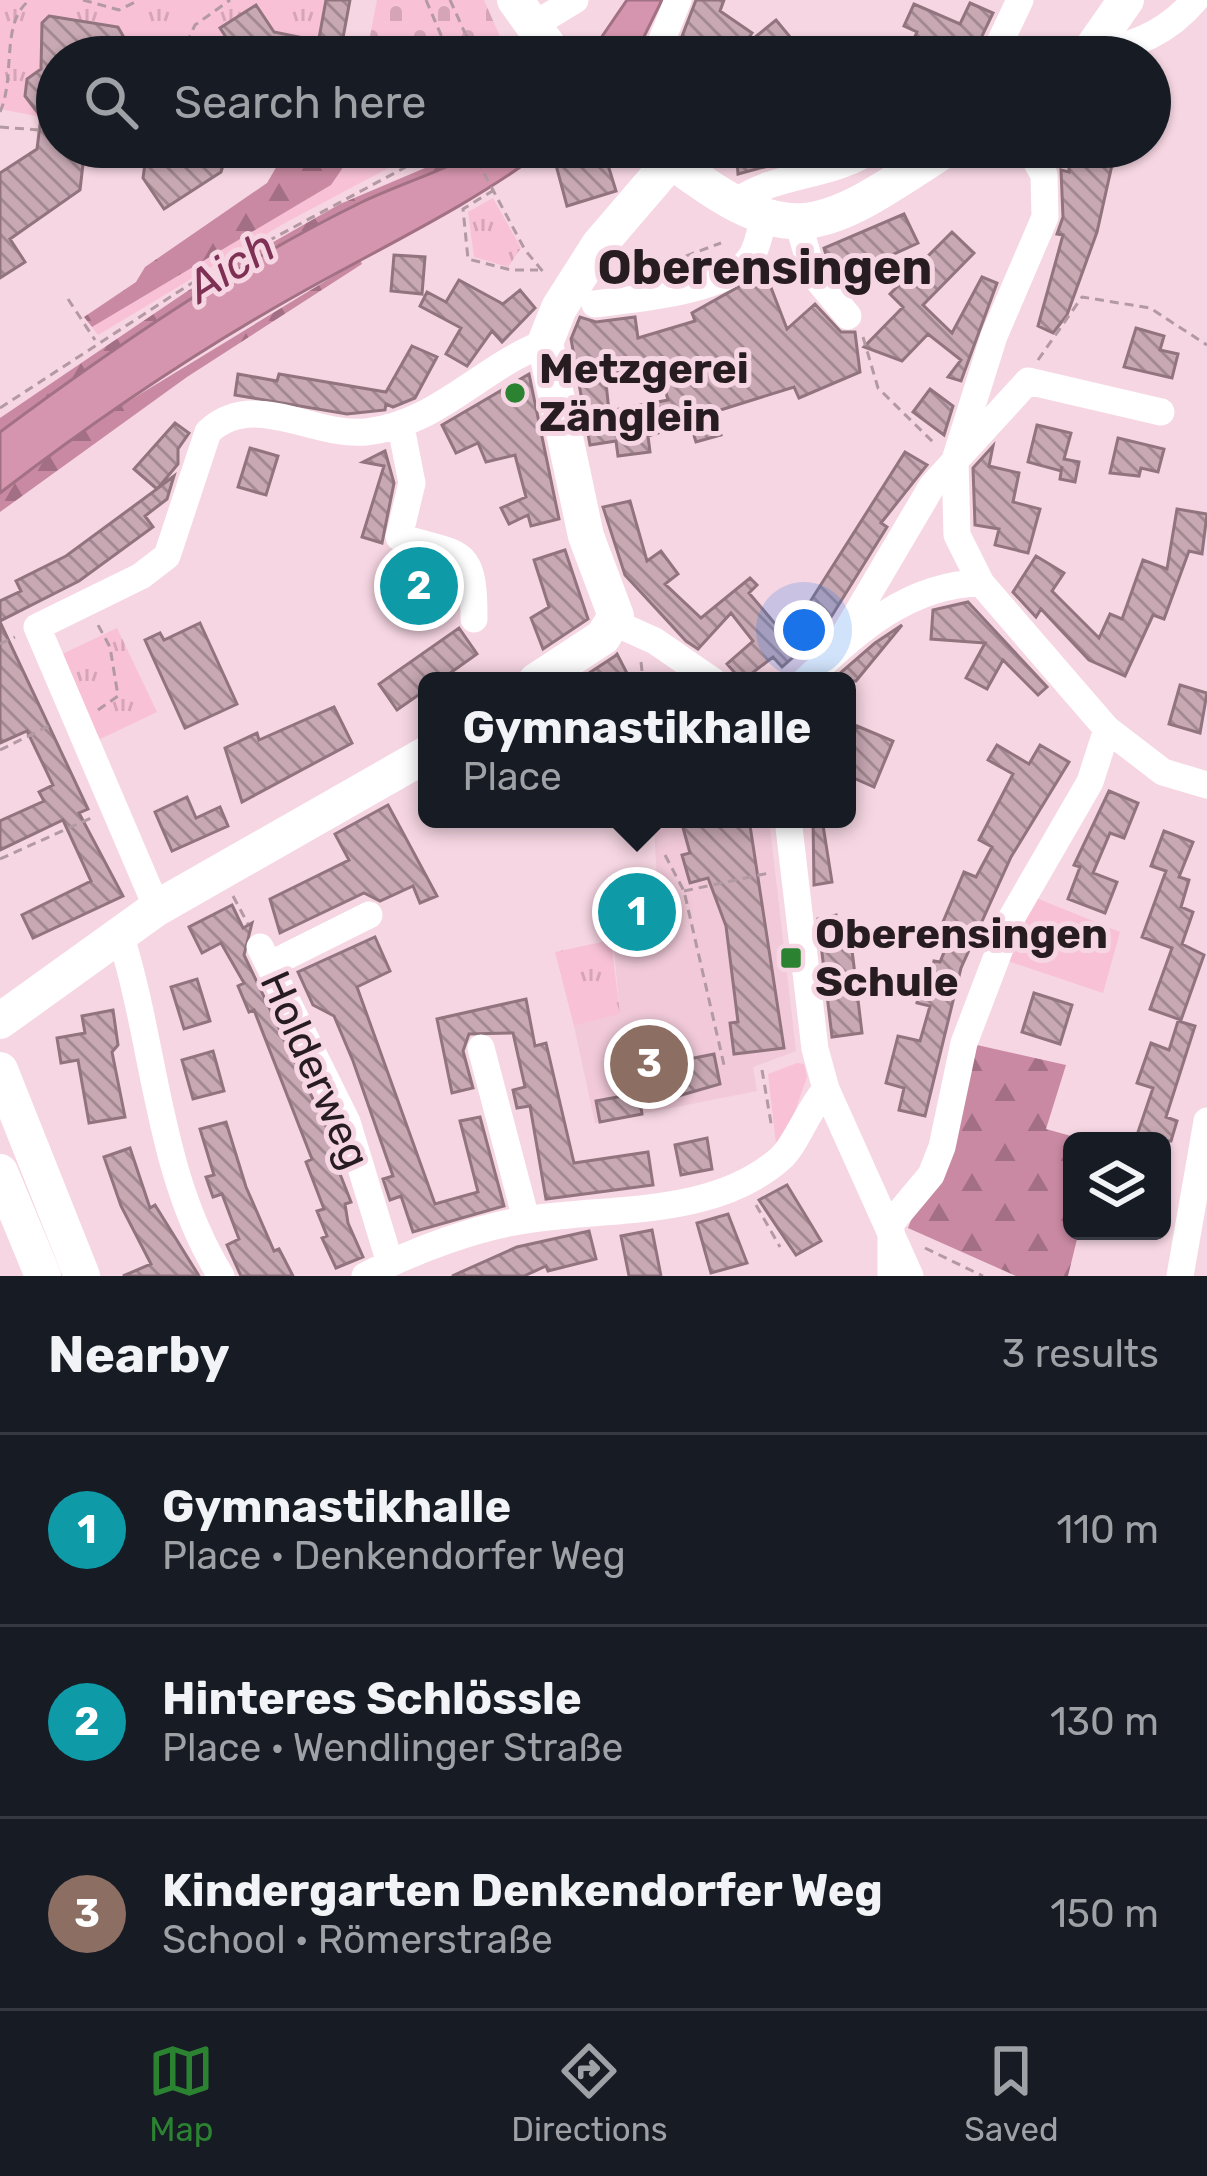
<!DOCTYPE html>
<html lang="en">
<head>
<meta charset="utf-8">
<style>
	:root { --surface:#171b24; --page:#242831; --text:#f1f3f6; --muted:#9ea1a6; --line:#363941; --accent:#2b8332 }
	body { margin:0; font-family:Rubik,sans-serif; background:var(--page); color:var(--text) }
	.controls { position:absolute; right:36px; bottom:36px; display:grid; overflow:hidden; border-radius:18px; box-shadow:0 3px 9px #0004 }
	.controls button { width:108px; height:108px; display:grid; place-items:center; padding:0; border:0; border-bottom:3px solid var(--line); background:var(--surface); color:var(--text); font:60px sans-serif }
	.you { position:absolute; left:804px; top:630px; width:42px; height:42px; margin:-30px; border:9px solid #fff; border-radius:50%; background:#1a73e8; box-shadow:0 0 0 18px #1a73e833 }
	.badge { display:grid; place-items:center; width:78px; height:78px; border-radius:50%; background:var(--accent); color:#fff; font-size:39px; font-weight:700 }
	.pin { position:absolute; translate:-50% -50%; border:6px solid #fff; box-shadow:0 3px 12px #0006 }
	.popup { position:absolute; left:418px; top:672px; width:438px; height:156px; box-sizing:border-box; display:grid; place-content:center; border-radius:18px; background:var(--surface); filter:drop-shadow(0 3px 9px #0005); font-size:39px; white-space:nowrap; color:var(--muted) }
	.popup b { font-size:45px; color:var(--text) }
	.popup::after { content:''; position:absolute; left:50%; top:100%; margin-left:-24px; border:24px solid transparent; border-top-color:var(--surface) }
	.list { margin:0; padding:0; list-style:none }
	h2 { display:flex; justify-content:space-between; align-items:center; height:156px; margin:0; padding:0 48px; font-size:51px }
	h2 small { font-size:39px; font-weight:400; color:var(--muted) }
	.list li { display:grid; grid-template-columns:78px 1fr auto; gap:36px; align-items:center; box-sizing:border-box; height:192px; padding:0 48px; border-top:3px solid var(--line) }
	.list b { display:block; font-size:45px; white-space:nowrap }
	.list p { margin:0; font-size:39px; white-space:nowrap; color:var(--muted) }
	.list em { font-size:39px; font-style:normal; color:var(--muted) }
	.icon { flex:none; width:66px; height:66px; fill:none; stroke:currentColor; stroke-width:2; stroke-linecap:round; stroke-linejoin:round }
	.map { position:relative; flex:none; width:1207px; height:1276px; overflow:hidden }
	.search { position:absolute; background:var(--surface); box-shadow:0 3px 9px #0004; left:36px; right:36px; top:36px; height:132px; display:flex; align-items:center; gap:30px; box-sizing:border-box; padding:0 42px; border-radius:66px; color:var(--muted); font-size:45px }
	.sheet { height:732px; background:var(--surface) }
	nav { display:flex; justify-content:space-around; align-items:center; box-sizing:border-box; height:168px; border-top:3px solid var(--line); background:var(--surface); font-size:33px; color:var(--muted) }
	nav a { display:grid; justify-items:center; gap:6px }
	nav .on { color:var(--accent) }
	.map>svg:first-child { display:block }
	.built { fill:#f1c9d8 }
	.green { fill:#f8c1d6 }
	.forest { fill:url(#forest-firs) }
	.cemetery { fill:url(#cemetery-stones) }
	.park { fill:url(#park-tufts) }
	.water { fill:#d695ae; stroke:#a27183; stroke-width:3 }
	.building { fill:url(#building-back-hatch); stroke:#91747e; stroke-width:3; fill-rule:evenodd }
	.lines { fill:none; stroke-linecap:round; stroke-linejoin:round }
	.path { stroke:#b299a2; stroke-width:3; stroke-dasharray:9 6; stroke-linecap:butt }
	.minor { stroke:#fff; stroke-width:27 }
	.major { stroke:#fff; stroke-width:36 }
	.poi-dot { fill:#2b8332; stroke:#f6d6e2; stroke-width:4.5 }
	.labels { text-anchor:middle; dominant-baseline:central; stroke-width:10; stroke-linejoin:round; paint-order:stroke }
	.poi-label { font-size:42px; font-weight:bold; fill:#271c20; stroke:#f6d6e2; text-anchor:start }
	.street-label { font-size:42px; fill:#271c20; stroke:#f6d6e2 }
	.water-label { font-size:45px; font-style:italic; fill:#7f3155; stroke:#f6d6e2 }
	.quarter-label { font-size:48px; font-weight:bold; fill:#271c20; stroke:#f6d6e2 }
</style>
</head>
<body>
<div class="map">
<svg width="1207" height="1276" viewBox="0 0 1207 1276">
	<defs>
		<pattern id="forest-firs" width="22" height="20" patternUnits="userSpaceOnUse" patternTransform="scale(3)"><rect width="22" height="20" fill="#c989a2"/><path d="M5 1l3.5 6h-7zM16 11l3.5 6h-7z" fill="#a36f84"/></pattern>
		<pattern id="cemetery-stones" width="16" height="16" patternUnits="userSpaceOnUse" patternTransform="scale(3)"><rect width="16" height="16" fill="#f8c1d6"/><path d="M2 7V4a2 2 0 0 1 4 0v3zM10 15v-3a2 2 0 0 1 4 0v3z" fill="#d5a5b7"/></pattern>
		<pattern id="park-tufts" width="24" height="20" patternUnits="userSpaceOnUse" patternTransform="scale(3)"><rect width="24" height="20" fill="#f8c1d6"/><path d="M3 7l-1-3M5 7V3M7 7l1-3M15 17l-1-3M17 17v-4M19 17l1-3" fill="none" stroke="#d5a5b7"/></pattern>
		<pattern id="building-back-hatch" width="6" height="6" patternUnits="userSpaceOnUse" patternTransform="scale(3)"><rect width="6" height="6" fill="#c7a8b3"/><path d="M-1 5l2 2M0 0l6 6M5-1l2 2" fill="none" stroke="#a28891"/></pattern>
	</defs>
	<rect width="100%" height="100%" fill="#f6d6e2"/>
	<path class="built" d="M 690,819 L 769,819 L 796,1051 L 753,1067 L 757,1091 L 595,1123 L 574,1026 L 620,1014 L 608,886 L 657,879 L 654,829 Z"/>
	<path class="green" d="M 346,147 L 354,147 L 356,154 L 428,147 L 283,224 L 98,335 L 92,327 L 331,185 L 342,169 Z
		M 1034,897 L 1120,932 L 1103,993 L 1005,960 Z
		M 797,1063 L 804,1064 L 807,1077 L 783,1145 L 776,1144 L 768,1074 Z"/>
	<path class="forest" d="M 288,147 L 346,147 L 342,169 L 331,185 L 92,327 L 84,317 L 136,282 L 145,267 L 267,183 Z
		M 465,151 L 469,157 C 301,223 145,324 0,432 L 0,418 L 189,290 L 340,204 Z
		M 360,260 L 362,264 L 187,377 L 0,512 L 0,493 L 86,427 Z
		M 977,1045 L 1066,1065 L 1046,1129 L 1089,1141 L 1072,1141 L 1072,1231 L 1079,1231 L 1068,1276 L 1016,1276 L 908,1228 Z"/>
	<path class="cemetery" d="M 377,0 L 484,0 L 509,57 L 366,57 Z"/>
	<path class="park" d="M 0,0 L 326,0 L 318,41 L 274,32 L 256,5 L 221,27 L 239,57 L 128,57 L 49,17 L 42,23 L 41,69 L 25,96 L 41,117 L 0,109 Z
		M 493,198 L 521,248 L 508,267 L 474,257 L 468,212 Z
		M 117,628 L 157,712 L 94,742 L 54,658 Z
		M 611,940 L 620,1014 L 574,1026 L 555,952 Z"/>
	<path class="water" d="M 627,0 L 662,0 L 634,57 L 588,57 Z
		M 487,147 L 548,147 C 468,208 375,250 288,300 C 188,357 91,423 0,493 L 0,432 C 113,348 233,265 360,203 C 402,183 447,170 487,147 Z"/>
	<path class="building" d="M 326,0 L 350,0 L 340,54 L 317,49 Z
		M 696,0 L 724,0 L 720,11 L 752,33 L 736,57 L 726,57 L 701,39 L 691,57 L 674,57 Z
		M 970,3 L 993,13 L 972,57 L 908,52 L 917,32 L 904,26 L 914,4 L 960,24 Z
		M 256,5 L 274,32 L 308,39 L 304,57 L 239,57 L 220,28 Z
		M 49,16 L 118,27 L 135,57 L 57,57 L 57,147 L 85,147 L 80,190 L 10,239 L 25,262 L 0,278 L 0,173 L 37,149 L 41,117 L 25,96 L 27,79 L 41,69 L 42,23 Z
		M 776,20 L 795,43 L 823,53 L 836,38 L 859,57 L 770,57 L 754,38 Z
		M 134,147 L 246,147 L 224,162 L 221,172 L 164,209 L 143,178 L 145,164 Z
		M 736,147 L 828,147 L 828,150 L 738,174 Z
		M 1069,147 L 1116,147 L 1097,232 L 1067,315 L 1053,333 L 1038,326 L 1063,235 L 1057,234 L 1063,217 L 1061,170 L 1069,172 Z
		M 604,152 L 616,191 L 567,206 L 556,165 Z
		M 904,214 L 918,243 L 859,270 L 865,283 L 850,291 L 829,265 L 824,248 Z
		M 952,232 L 974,253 L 923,305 L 952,333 L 982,277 L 997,283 L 961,381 L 948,377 L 961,360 L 928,334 L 902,361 L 864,347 L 903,307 L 890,294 Z
		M 394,255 L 425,257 L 422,294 L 391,291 Z
		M 765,272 L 787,329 L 815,304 L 841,332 L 855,332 L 860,372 L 799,398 L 794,387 L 714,412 L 721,435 L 696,442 L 690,423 L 648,436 L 650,452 L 618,456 L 616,441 L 590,445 L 571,339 L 580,317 L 596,322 L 635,317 L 638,338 L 695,321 L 692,313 ZM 659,366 L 668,400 L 609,411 L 605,374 Z
		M 459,280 L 503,304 L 520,290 L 535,308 L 502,342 L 492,331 L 467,366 L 446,354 L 461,328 L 420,306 L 427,292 L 446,302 Z
		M 1136,328 L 1164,336 L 1160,350 L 1178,354 L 1172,378 L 1124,367 Z
		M 412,346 L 437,357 L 415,398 L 393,407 L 386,404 L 385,410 L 347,414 L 235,395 L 238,374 L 277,381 L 279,374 L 386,392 Z
		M 529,374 L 559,519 L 531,526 L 528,515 L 509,524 L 501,508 L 526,497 L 515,455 L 486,462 L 478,443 L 456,453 L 442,425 Z
		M 930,389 L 953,406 L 944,435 L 913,412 Z
		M 175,423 L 189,433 L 178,449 L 178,464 L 158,488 L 174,476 L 167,499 L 145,516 L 153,527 L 79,581 L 0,621 L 0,601 L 21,591 L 16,581 L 66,556 L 157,489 L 134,469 Z
		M 1037,425 L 1071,433 L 1064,459 L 1079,462 L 1075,482 L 1060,479 L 1062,466 L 1061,471 L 1028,462 Z
		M 1118,438 L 1164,449 L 1158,472 L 1141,468 L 1139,476 L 1110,473 Z
		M 993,446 L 989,466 L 1019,473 L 1013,502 L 1040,509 L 1028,553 L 995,545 L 999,529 L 975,525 L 973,468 Z
		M 250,448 L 278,456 L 266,495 L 238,487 Z
		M 385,451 L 394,483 L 382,543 L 362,537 L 384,466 L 363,462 Z
		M 905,452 L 927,465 L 881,523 L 887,527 L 823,630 L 801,616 Z
		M 630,501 L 647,561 L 661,551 L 678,574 L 665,584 L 701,618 L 750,578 L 757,585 L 749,593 L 799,652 L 782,667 L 773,657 L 742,681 L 727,664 L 753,641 L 731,613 L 698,649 L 686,641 L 625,575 L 603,507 Z
		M 1177,509 L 1207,514 L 1202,554 L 1189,551 L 1164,619 L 1153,615 L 1125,676 L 1089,660 L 1041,609 L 1036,617 L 1013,592 L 1036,556 L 1064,573 L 1052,591 L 1099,638 L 1110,614 L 1122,619 L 1143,560 L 1167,569 Z
		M 565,550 L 588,619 L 543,649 L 531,618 L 549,607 L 534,560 Z
		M 407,558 L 446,570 L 429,618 L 391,605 Z
		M 968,602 L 1047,687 L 1038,695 L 1003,660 L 987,689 L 966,678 L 985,643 L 931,639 L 933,610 Z
		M 0,622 L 88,809 L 79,813 L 123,896 L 33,938 L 22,915 L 91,881 L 63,820 L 0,850 L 0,821 L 44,801 L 39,792 L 53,785 L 27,731 L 0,743 Z
		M 200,623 L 237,704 L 185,728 L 145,640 L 160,633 L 164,640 Z
		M 902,625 L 856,681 L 831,681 L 875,643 Z
		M 459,628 L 477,654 L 439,681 L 427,681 L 427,689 L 397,710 L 379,684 Z
		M 617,654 L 631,681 L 577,681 L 615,656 Z
		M 1180,685 L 1207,693 L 1200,733 L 1169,724 Z
		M 334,707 L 352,743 L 242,802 L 225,748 L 257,733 L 259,740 Z
		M 857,726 L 893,741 L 874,787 L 847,775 L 847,748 Z
		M 997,745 L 1029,764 L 1040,745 L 1069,762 L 1011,857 L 961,968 L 925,1116 L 899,1110 L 904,1088 L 886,1083 L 898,1036 L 920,1041 L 930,1006 L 917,1003 L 925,972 L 931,974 L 934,961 L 940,962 L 952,933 L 940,929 L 964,872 L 976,877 L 992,847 L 979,840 L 1013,774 L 988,760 Z
		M 1109,791 L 1138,803 L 1124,838 L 1110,833 L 1093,873 L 1117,882 L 1105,913 L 1068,899 L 1080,867 L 1074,865 Z
		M 187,797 L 196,818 L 220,807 L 228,826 L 172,851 L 155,812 Z
		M 388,805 L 437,896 L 420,903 L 413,886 L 380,901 L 364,893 L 280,933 L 270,899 L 349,860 L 335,834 Z
		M 701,819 L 749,819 L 784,1048 L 734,1054 L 730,1023 L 738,1022 L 726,926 L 708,878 L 690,883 L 682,855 L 690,853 L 682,824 Z
		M 813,819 L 822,819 L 832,882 L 814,885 Z
		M 1164,831 L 1193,842 L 1179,877 L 1189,880 L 1181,907 L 1193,912 L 1182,944 L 1204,955 L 1181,1020 L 1150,1009 L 1172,948 L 1142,937 L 1166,871 L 1151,866 Z
		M 640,884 L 641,892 L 656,890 L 661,930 L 617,935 L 611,887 Z
		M 232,905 L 243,928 L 252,923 L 244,955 L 337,1149 L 331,1151 L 351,1202 L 345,1204 L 348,1223 L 363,1257 L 336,1268 L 322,1238 L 327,1236 L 317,1211 L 324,1209 L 306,1162 L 312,1159 L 254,1010 L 249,1012 L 238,986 L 244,983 L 221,943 L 202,953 L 189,927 Z
		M 836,915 L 837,927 L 849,925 L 862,1033 L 832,1037 L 818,919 Z
		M 375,937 L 390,971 L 357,987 L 435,1204 L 478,1192 L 460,1121 L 480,1117 L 504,1206 L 413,1232 L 401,1196 L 390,1200 L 383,1179 L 393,1176 L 353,1061 L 334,1016 L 313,1005 L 298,972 Z
		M 197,979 L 210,1021 L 184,1029 L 171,987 Z
		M 1034,993 L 1072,1005 L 1060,1044 L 1022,1032 Z
		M 526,999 L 535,1046 L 546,1043 L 574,1163 L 648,1152 L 653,1185 L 546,1199 L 530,1106 L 517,1108 L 513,1090 L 525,1087 L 513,1033 L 469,1034 L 463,1051 L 473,1088 L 452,1093 L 437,1019 Z
		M 113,1010 L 118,1045 L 112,1052 L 125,1117 L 89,1123 L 78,1060 L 61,1063 L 57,1038 L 85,1033 L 82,1016 Z
		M 1178,1021 L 1195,1026 L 1166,1117 L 1177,1121 L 1171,1141 L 1135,1141 L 1153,1088 L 1137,1083 L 1151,1043 L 1169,1050 Z
		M 673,1030 L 679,1061 L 714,1054 L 720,1084 L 664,1100 L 659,1078 L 644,1081 L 635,1037 Z
		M 213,1051 L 224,1091 L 193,1099 L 182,1060 Z
		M 639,1093 L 642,1114 L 600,1122 L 596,1101 Z
		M 226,1122 L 246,1187 L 274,1251 L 279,1249 L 293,1276 L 241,1276 L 227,1245 L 239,1239 L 222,1194 L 213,1197 L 206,1177 L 214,1175 L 200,1129 Z
		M 707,1138 L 712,1169 L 681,1175 L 675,1145 Z
		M 130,1148 L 150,1208 L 155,1205 L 199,1276 L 123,1276 L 151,1264 L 121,1206 L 104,1157 Z
		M 787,1185 L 821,1241 L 796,1255 L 759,1200 Z
		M 728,1214 L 747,1263 L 711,1273 L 697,1223 Z
		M 652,1230 L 661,1276 L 629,1276 L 621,1236 Z
		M 589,1231 L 596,1259 L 548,1271 L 546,1266 L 524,1276 L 452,1276 L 517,1247 Z"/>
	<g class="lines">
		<path class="path" d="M 83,0 L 119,10 L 139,0
			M 426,0 L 444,42
			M 450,0 L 465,33
			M 180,57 L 195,25 L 230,0
			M 409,57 L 466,35 L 474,53 L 509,38
			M 587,57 L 595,47
			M 0,112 C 16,77 0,21 30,0
			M 0,127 L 39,130
			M 470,147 L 525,250 L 545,274
			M 722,147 L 725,166
			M 443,149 L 448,156 L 466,147
			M 257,158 L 264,147
			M 494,190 L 463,209 L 468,259 L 511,270 L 538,270
			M 613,274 L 670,262 L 721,243
			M 68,299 L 95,340
			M 863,337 L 878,388 L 935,444
			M 1038,360 L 1082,297 L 1150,308 L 1207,345
			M 0,408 L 201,277 L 443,147
			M 0,644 L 15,637
			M 641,662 L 643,681
			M 98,710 L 118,696 L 110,647 L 98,625
			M 0,750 L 53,724
			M 665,855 L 684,891 L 724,1065
			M 0,859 L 91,818
			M 684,891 L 769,873
			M 233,896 L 248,924
			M 762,1070 L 772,1129
			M 756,1205 L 780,1247
			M 925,1248 L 983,1276"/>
		<path class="minor" d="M 532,26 L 575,0
			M 1091,52 C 1131,48 1168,32 1195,0
			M 655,57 L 678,0
			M 993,57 L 1020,0
			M 1028,147 L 1044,175 L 1045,217 L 994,336 L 955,460 L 957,535 L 981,583 L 1107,729 L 1163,772 L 1207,785
			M 731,206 C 772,171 832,180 875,147
			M 798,222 L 813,274 L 848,316
			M 595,304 C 634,299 728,292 751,257 C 758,246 760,232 763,220
			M 401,427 L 412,483 L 399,537 C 463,556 474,546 474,619
			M 615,623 L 655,641 L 713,681
			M 833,654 L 932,486 L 1028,381 L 1161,412
			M 805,681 C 856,632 908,584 981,583
			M 788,819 L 815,1049 L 826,1089 L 910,1276
			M 157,908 L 37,627 L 141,576 L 167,556 L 208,432 C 253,389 312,437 366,432 C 438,424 481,367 545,343
			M 120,934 C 156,1047 157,1173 221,1276
			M 260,947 L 347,1122 L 390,1263
			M 269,965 L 369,915
			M 481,1048 L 526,1219
			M 365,1276 C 412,1251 478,1226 532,1219 C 613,1207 715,1217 781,1158 C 795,1146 809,1108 826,1089
			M 891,1276 L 891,1223 L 931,1175 L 942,1147 L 964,1043 L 1012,917 L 1090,782 L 1107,729
			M 1180,1276 L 1207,1121"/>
		<path class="major" d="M 515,0 L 556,57
			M 1086,57 L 1126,0
			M 656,149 C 790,253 812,238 949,147
			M 536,681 L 603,637 L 616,616 L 586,536 L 545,343 L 559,308 L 599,245 L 671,161
			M 0,1021 L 157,908 L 427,754
			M 0,1070 L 82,1276
			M 0,1172 L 43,1276"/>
	</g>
	<g class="poi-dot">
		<circle cx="515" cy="393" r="12"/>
		<rect x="779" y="946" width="24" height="24" rx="6"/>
	</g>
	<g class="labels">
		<g class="poi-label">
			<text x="539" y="369">Metzgerei<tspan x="539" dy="48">Zänglein</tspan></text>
			<text x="815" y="934">Oberensingen<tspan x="815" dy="48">Schule</tspan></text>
		</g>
		<g class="street-label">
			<text transform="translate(315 1070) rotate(66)">Holderweg</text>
		</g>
		<g class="water-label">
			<text transform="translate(231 266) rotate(-32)">Aich</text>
		</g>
		<g class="quarter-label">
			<text x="765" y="267">Oberensingen</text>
		</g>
	</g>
</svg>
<div class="controls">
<button><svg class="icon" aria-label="layers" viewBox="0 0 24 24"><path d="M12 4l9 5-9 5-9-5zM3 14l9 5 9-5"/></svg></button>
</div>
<div class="you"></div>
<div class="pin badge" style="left:637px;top:912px;background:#0f9aa8">1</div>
<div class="popup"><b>Gymnastikhalle</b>Place</div>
<div class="pin badge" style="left:419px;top:586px;background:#0f9aa8">2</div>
<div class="pin badge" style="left:649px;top:1064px;background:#8d6e63">3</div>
<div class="search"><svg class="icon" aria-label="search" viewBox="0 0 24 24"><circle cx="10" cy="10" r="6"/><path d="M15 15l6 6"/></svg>Search here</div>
</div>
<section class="sheet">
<h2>Nearby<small>3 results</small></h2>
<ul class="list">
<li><span class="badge" style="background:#0f9aa8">1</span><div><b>Gymnastikhalle</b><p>Place · Denkendorfer Weg</p></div><em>110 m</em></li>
<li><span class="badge" style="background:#0f9aa8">2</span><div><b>Hinteres Schlössle</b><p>Place · Wendlinger Straße</p></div><em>130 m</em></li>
<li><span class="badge" style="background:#8d6e63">3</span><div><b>Kindergarten Denkendorfer Weg</b><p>School · Römerstraße</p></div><em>150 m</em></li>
</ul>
</section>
<nav>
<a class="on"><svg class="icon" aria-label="map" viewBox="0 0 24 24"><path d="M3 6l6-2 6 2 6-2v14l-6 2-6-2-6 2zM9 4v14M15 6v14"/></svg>Map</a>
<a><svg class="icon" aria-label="directions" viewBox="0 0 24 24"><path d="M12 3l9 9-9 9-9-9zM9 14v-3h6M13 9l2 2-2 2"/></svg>Directions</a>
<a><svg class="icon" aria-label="saved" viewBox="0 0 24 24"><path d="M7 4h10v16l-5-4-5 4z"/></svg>Saved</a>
</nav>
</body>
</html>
